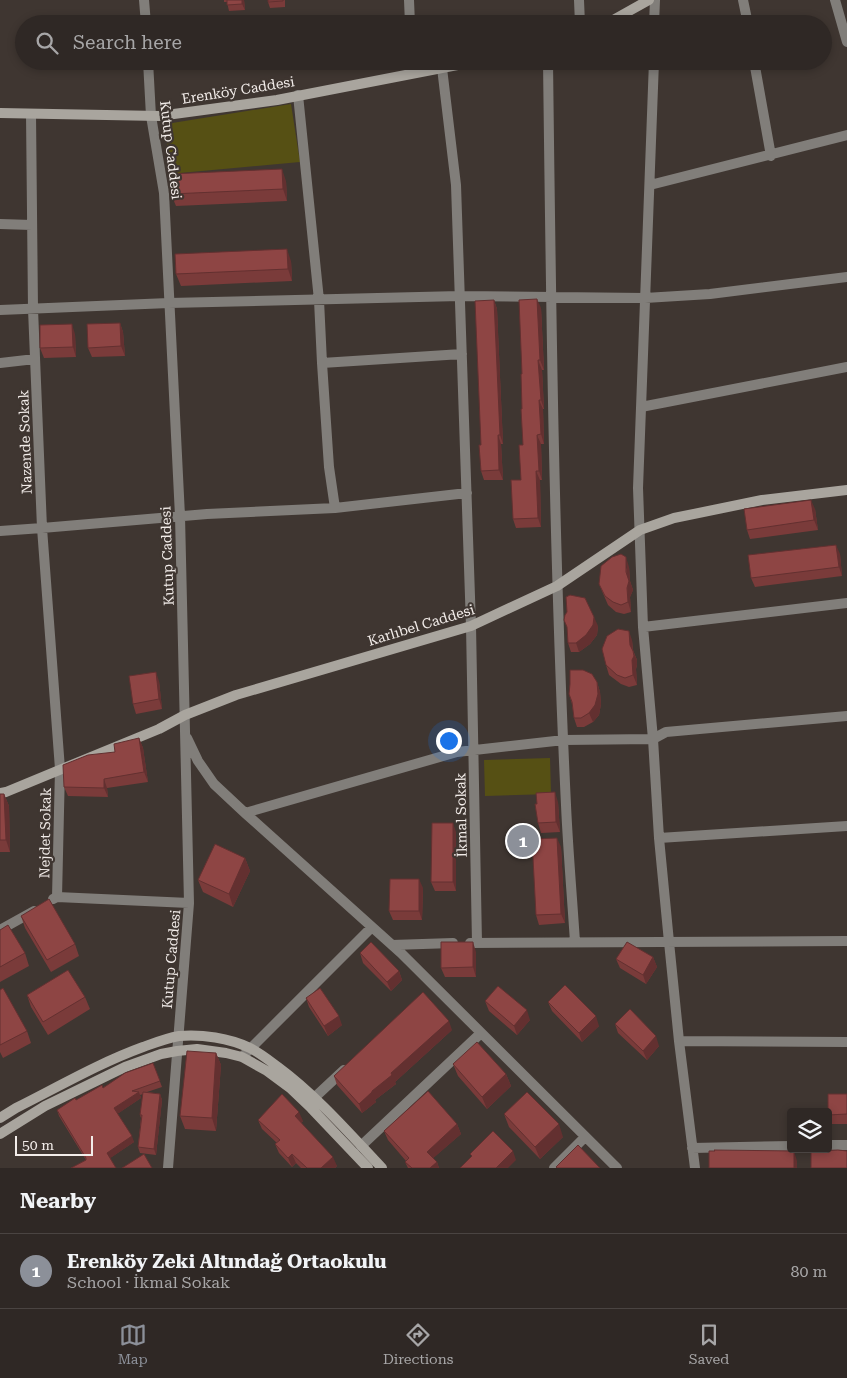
<!DOCTYPE html>
<html lang="en">
<head>
<meta charset="utf-8">
<style>
	:root { --surface:#2f2825; --page:#37302d; --text:#f1f3f6; --muted:#a7a6a7; --line:#4a4442; --accent:#8c9099 }
	body { margin:0; font-family:"Roboto Serif",serif; background:var(--page); color:var(--text) }
	.controls { position:absolute; right:15px; bottom:15px; display:grid; overflow:hidden; border-radius:5px; box-shadow:0 2px 8px #0003 }
	.controls button { width:45px; height:45px; display:grid; place-items:center; padding:0; border:0; border-bottom:1px solid var(--line); background:var(--surface); color:var(--text); font:25px sans-serif }
	.scale { position:absolute; left:15px; bottom:12px; width:78px; box-sizing:border-box; padding-left:5px; border:2px solid #f2ece9; border-top:0; font-size:14px; line-height:18px; white-space:nowrap; color:#f2ece9; -webkit-text-stroke:4px #3f3631; paint-order:stroke }
	.you { position:absolute; left:448px; top:740px; width:18px; height:18px; margin:-12px; border:4px solid #fff; border-radius:50%; background:#1a73e8; box-shadow:0 0 0 8px #1a73e833 }
	.badge { display:grid; place-items:center; width:32px; height:32px; border-radius:50%; background:var(--accent); color:#fff; font-size:16px; font-weight:700 }
	.pin { position:absolute; translate:-50% -50%; border:2px solid #fff; box-shadow:0 1px 5px #0006 }
	.list { margin:0; padding:0; list-style:none }
	h2 { display:flex; justify-content:space-between; align-items:center; height:65px; margin:0; padding:0 20px; font-size:21px }
	h2 small { font-size:16px; font-weight:400; color:var(--muted) }
	.list li { display:grid; grid-template-columns:32px 1fr auto; gap:15px; align-items:center; box-sizing:border-box; height:75px; padding:0 20px; border-top:1px solid var(--line) }
	.list b { display:block; font-size:19px; white-space:nowrap }
	.list p { margin:0; font-size:16px; white-space:nowrap; color:var(--muted) }
	.list em { font-size:16px; font-style:normal; color:var(--muted) }
	.icon { flex:none; width:28px; height:28px; fill:none; stroke:currentColor; stroke-width:2; stroke-linecap:round; stroke-linejoin:round }
	.map { position:relative; flex:none; width:847px; height:1168px; overflow:hidden }
	.search { position:absolute; background:var(--surface); box-shadow:0 2px 8px #0003; left:15px; right:15px; top:15px; height:55px; display:flex; align-items:center; gap:12px; box-sizing:border-box; padding:0 18px; border-radius:28px; color:var(--muted); font-size:19px }
	.sheet { height:140px; background:var(--surface) }
	nav { display:flex; justify-content:space-around; align-items:center; box-sizing:border-box; height:70px; border-top:1px solid var(--line); background:var(--surface); font-size:14px; color:var(--muted) }
	nav a { display:grid; justify-items:center; gap:2px }
	nav .on { color:var(--accent) }
	.map>svg:first-child { display:block }
	.green { fill:#565014 }
	.lines { fill:none; stroke-linecap:round; stroke-linejoin:round }
	.street { stroke:#817e7a; stroke-width:10 }
	.secondary { stroke:#a9a59e; stroke-width:10 }
	.wall { fill:#7a3b3a }
	.shaded-wall { fill:#633030 }
	.building { fill:#8e4544; stroke:#633030 }
	.labels { text-anchor:middle; dominant-baseline:central; stroke-width:4.5; stroke-linejoin:round; paint-order:stroke }
	.street-label { font-size:14px; fill:#f2ece9; stroke:#3f3631 }
</style>
</head>
<body>
<div class="map">
<svg width="847" height="1168" viewBox="0 0 847 1168">
	<rect width="100%" height="100%" fill="#3f3631"/>
	<path class="green" d="M 291,104 L 300,162 L 169,174 L 166,124 Z
		M 550,758 L 551,794 L 485,796 L 484,760 Z"/>
	<g class="lines">
		<path class="street" d="M 144,0 L 146,24
			M 409,0 L 410,24
			M 579,0 L 580,24
			M 743,0 L 748,24
			M 835,0 L 847,42
			M 654,24 L 655,0
			M 148,61 L 151,116 L 164,193 L 180,516 L 189,903 L 168,1168
			M 412,61 L 413,73
			M 548,61 C 551,309 554,557 566,805 C 568,850 572,896 575,942
			M 654,61 L 638,488 L 643,627 L 653,739 L 659,838 L 669,942 L 679,1041 L 695,1168
			M 754,61 L 771,156
			M 442,68 L 456,185 L 471,626 L 477,943
			M 298,95 L 319,300 L 322,363 L 329,467 L 335,508
			M 31,114 L 33,309 L 42,528 L 60,769 L 57,897
			M 650,185 L 847,135
			M 0,224 L 32,225
			M 0,310 L 169,303 L 460,296 L 645,298 L 710,294 L 847,277
			M 0,363 L 35,359
			M 322,363 L 462,354
			M 641,407 L 847,367
			M 0,531 L 42,528 L 207,514 L 335,508 L 467,493
			M 643,627 L 847,603
			M 187,738 L 198,761 L 214,784 L 245,813 L 401,953 L 617,1168
			M 245,813 L 457,752 L 564,740 L 653,739 L 666,732 L 847,716
			M 659,838 L 847,826
			M 53,899 L 57,897 L 189,903
			M 0,930 L 34,911
			M 470,943 L 847,941
			M 392,945 L 453,943
			M 679,1041 L 847,1042
			M 242,1057 L 372,927
			M 314,1098 L 344,1070
			M 828,1145 L 847,1145
			M 361,1146 L 481,1033
			M 692,1148 L 791,1146
			M 554,1168 L 585,1137"/>
		<path class="secondary" d="M 606,24 L 649,0
			M 0,113 L 159,116 L 277,100 L 478,61
			M 0,793 L 6,792 L 159,729 L 185,715 L 236,695 L 471,626 L 557,586 L 640,530 L 674,518 L 762,500 L 847,490
			M 0,1118 L 16,1108 C 58,1087 99,1063 143,1047 C 154,1043 167,1038 179,1036 C 202,1034 229,1038 250,1048 C 260,1053 270,1061 278,1067 C 317,1096 349,1133 382,1168
			M 0,1134 L 45,1106 L 125,1067 L 161,1054 L 177,1051 L 197,1049 L 226,1053 L 242,1057 L 267,1071 L 290,1088 L 311,1108 L 368,1168"/>
	</g>
	<path class="wall" d="M 224,0 L 244,0 L 245,10 L 229,11 L 227,2 L 224,2 Z
		M 285,0 L 285,7 L 270,8 L 268,2 Z
		M 286,181 L 287,201 L 176,206 L 171,194 Z
		M 291,261 L 292,281 L 181,286 L 176,274 Z
		M 494,300 L 497,309 L 503,444 L 501,444 L 503,480 L 484,480 L 481,471 L 481,445 Z
		M 541,308 L 544,370 L 542,370 L 544,409 L 543,409 L 544,444 L 541,444 L 542,480 L 540,480 L 541,527 L 516,528 L 513,519 L 521,480 L 523,445 L 522,374 Z
		M 120,323 L 123,332 L 125,356 L 92,357 L 88,348 Z
		M 75,334 L 76,357 L 44,358 L 40,348 Z
		M 815,509 L 818,530 L 750,539 L 747,530 Z
		M 840,554 L 842,576 L 755,587 L 751,578 Z
		M 629,567 L 630,581 L 633,590 L 630,597 L 631,612 L 624,614 L 616,612 L 608,605 L 599,584 Z
		M 564,620 L 598,626 L 597,635 L 590,644 L 579,652 L 571,652 L 568,643 L 568,629 Z
		M 632,640 L 633,650 L 637,660 L 637,665 L 636,669 L 637,685 L 629,687 L 621,684 L 609,675 L 606,665 Z
		M 159,681 L 162,709 L 136,714 L 133,704 Z
		M 597,682 L 600,692 L 601,704 L 599,715 L 593,722 L 584,727 L 577,727 L 574,718 L 572,704 L 569,694 Z
		M 139,738 L 143,748 L 148,782 L 107,788 L 108,797 L 68,796 L 64,787 L 115,752 Z
		M 0,794 L 4,794 L 9,806 L 10,852 L 0,852 Z
		M 558,802 L 560,832 L 541,833 L 538,823 L 537,804 Z
		M 456,832 L 456,891 L 435,891 L 431,882 Z
		M 561,847 L 565,923 L 539,925 L 536,915 Z
		M 245,858 L 250,871 L 233,907 L 203,892 L 198,880 Z
		M 423,888 L 422,920 L 393,920 L 389,911 Z
		M 21,916 L 75,944 L 79,956 L 51,972 L 25,928 Z
		M 0,930 L 25,953 L 29,966 L 0,982 Z
		M 476,952 L 476,977 L 445,977 L 441,968 Z
		M 360,953 L 399,971 L 402,980 L 391,991 L 363,963 Z
		M 653,957 L 657,967 L 646,984 L 620,968 L 616,959 Z
		M 0,990 L 27,1031 L 31,1043 L 3,1058 L 0,1052 Z
		M 27,995 L 85,997 L 90,1009 L 48,1035 L 31,1007 Z
		M 306,998 L 342,1025 L 328,1036 L 309,1007 Z
		M 485,1001 L 530,1020 L 517,1035 L 489,1011 Z
		M 548,1002 L 599,1026 L 582,1042 L 552,1011 Z
		M 615,1024 L 659,1046 L 647,1060 L 618,1033 Z
		M 452,1030 L 395,1082 L 396,1084 L 375,1100 L 376,1102 L 362,1113 L 337,1085 L 334,1076 Z
		M 216,1053 L 221,1065 L 216,1131 L 185,1129 L 180,1116 Z
		M 153,1063 L 162,1087 L 147,1092 L 160,1094 L 162,1100 L 156,1155 L 140,1153 L 138,1147 L 141,1118 L 140,1115 L 143,1094 L 140,1095 L 141,1098 L 117,1114 L 134,1142 L 110,1158 L 86,1160 L 59,1116 L 57,1110 Z
		M 453,1064 L 506,1074 L 511,1086 L 487,1109 L 458,1076 Z
		M 847,1094 L 847,1124 L 832,1124 L 828,1115 Z
		M 504,1114 L 563,1137 L 540,1159 L 509,1127 Z
		M 258,1120 L 303,1121 L 301,1123 L 337,1166 L 335,1168 L 301,1168 L 296,1163 L 292,1167 L 279,1153 L 275,1144 L 277,1143 L 262,1129 Z
		M 457,1124 L 461,1134 L 433,1158 L 437,1162 L 439,1168 L 408,1168 L 405,1162 L 406,1161 L 388,1140 L 384,1131 Z"/>
	<path class="shaded-wall" d="M 242,0 L 244,0 L 245,10 L 242,4 Z
		M 282,169 L 286,181 L 287,201 L 283,189 Z
		M 287,249 L 291,261 L 292,281 L 288,269 Z
		M 537,299 L 541,308 L 544,370 L 540,360 Z
		M 494,300 L 497,309 L 503,444 L 500,435 Z
		M 120,323 L 123,332 L 125,356 L 121,346 Z
		M 72,324 L 75,334 L 76,357 L 73,347 Z
		M 538,360 L 542,370 L 544,409 L 541,400 Z
		M 539,400 L 543,409 L 544,444 L 541,434 Z
		M 498,435 L 501,444 L 503,480 L 499,470 Z
		M 537,435 L 541,444 L 542,480 L 539,471 Z
		M 536,471 L 540,480 L 541,527 L 538,518 Z
		M 811,500 L 815,509 L 818,530 L 814,520 Z
		M 836,545 L 840,554 L 842,576 L 839,567 Z
		M 626,557 L 629,567 L 630,581 L 633,590 L 630,597 L 631,612 L 628,602 Z
		M 594,617 L 598,626 L 597,635 L 590,644 L 579,652 L 576,643 Z
		M 629,631 L 632,640 L 633,654 L 630,645 Z
		M 633,651 L 637,660 L 637,665 L 636,669 L 637,685 L 633,675 L 632,660 Z
		M 156,672 L 159,681 L 162,709 L 159,699 Z
		M 597,682 L 600,692 L 601,704 L 599,715 L 593,722 L 589,713 Z
		M 139,738 L 143,748 L 148,782 L 144,772 Z
		M 104,779 L 107,788 L 108,797 L 104,788 Z
		M 555,792 L 558,802 L 560,832 L 556,822 Z
		M 4,794 L 9,806 L 10,852 L 6,840 Z
		M 453,823 L 456,832 L 456,891 L 453,882 Z
		M 557,838 L 561,847 L 565,923 L 561,914 Z
		M 245,858 L 250,871 L 233,907 L 229,894 Z
		M 419,879 L 423,888 L 422,920 L 419,911 Z
		M 473,942 L 476,952 L 476,977 L 473,967 Z
		M 653,957 L 657,967 L 646,984 L 643,975 Z
		M 399,971 L 402,980 L 391,991 L 387,982 Z
		M 527,1010 L 530,1020 L 517,1035 L 514,1026 Z
		M 339,1016 L 342,1025 L 328,1036 L 324,1026 Z
		M 596,1016 L 599,1026 L 582,1042 L 579,1033 Z
		M 449,1021 L 452,1030 L 395,1082 L 396,1084 L 375,1100 L 376,1102 L 362,1113 L 359,1104 L 391,1073 Z
		M 656,1036 L 659,1046 L 647,1060 L 643,1051 Z
		M 216,1053 L 221,1065 L 216,1131 L 212,1118 Z
		M 506,1074 L 511,1086 L 487,1109 L 482,1097 Z
		M 139,1092 L 141,1098 L 116,1115 L 114,1108 Z
		M 160,1094 L 162,1100 L 156,1155 L 154,1149 Z
		M 299,1112 L 303,1121 L 298,1125 L 295,1116 Z
		M 457,1124 L 461,1134 L 430,1161 L 427,1152 Z
		M 559,1124 L 563,1137 L 540,1159 L 535,1147 Z
		M 132,1136 L 134,1142 L 109,1159 L 107,1153 Z
		M 513,1151 L 516,1160 L 508,1168 L 496,1168 Z
		M 794,1151 L 797,1161 L 797,1168 L 794,1168 Z
		M 292,1154 L 296,1163 L 292,1167 L 288,1158 Z
		M 333,1157 L 337,1166 L 335,1168 L 321,1168 Z
		M 437,1162 L 439,1168 L 430,1168 Z"/>
	<path class="building" d="M 227,0 L 242,0 L 242,4 L 227,5 Z
		M 268,0 L 283,0 L 283,1 L 268,2 Z
		M 282,169 L 283,189 L 171,194 L 170,174 Z
		M 287,249 L 288,269 L 176,274 L 175,254 Z
		M 537,299 L 540,360 L 538,360 L 541,400 L 539,400 L 541,434 L 537,435 L 539,471 L 536,471 L 538,518 L 513,519 L 511,480 L 521,480 L 519,445 L 523,445 L 521,409 L 522,409 L 521,374 L 522,374 L 519,300 Z
		M 494,300 L 500,435 L 498,435 L 499,470 L 481,471 L 479,445 L 481,445 L 475,301 Z
		M 120,323 L 121,346 L 88,348 L 87,324 Z
		M 72,324 L 73,347 L 40,348 L 40,325 Z
		M 811,500 L 814,520 L 747,530 L 744,509 Z
		M 836,545 L 839,567 L 751,578 L 748,555 Z
		M 621,554 L 626,557 L 626,572 L 629,581 L 627,588 L 628,602 L 621,605 L 613,602 L 605,596 L 599,584 L 601,566 L 612,557 Z
		M 570,595 L 585,598 L 594,617 L 593,625 L 586,635 L 576,643 L 568,643 L 567,627 L 564,620 L 565,615 L 567,612 L 566,597 Z
		M 618,629 L 629,631 L 630,645 L 633,651 L 634,656 L 632,660 L 633,675 L 625,678 L 617,675 L 606,665 L 602,649 L 607,636 Z
		M 570,670 L 583,670 L 592,674 L 597,682 L 598,694 L 595,705 L 589,713 L 581,718 L 574,718 L 572,702 L 569,694 L 570,684 Z
		M 156,672 L 159,699 L 133,704 L 129,676 Z
		M 139,738 L 144,772 L 104,779 L 104,788 L 64,787 L 63,765 L 88,755 L 115,752 L 114,744 Z
		M 555,792 L 556,822 L 538,823 L 535,804 L 537,804 L 536,793 Z
		M 0,794 L 4,794 L 6,840 L 0,840 Z
		M 432,823 L 453,823 L 453,882 L 431,882 Z
		M 557,838 L 561,914 L 536,915 L 532,839 Z
		M 215,844 L 245,858 L 229,894 L 198,880 Z
		M 390,879 L 419,879 L 419,911 L 389,911 Z
		M 49,899 L 75,944 L 47,960 L 21,916 Z
		M 8,925 L 25,953 L 0,967 L 0,930 Z
		M 371,942 L 399,971 L 387,982 L 360,953 Z
		M 441,942 L 473,942 L 473,967 L 441,968 Z
		M 627,942 L 653,957 L 643,975 L 616,959 Z
		M 68,970 L 85,997 L 43,1022 L 27,995 Z
		M 565,985 L 596,1016 L 579,1033 L 548,1002 Z
		M 498,986 L 527,1010 L 514,1026 L 485,1001 Z
		M 3,988 L 27,1031 L 0,1045 L 0,990 Z
		M 320,988 L 339,1016 L 324,1026 L 306,998 Z
		M 423,992 L 449,1021 L 391,1073 L 392,1075 L 372,1091 L 372,1092 L 359,1104 L 334,1076 Z
		M 630,1009 L 656,1036 L 643,1051 L 615,1024 Z
		M 477,1042 L 506,1074 L 482,1097 L 453,1064 Z
		M 187,1051 L 216,1053 L 212,1118 L 180,1116 Z
		M 153,1063 L 160,1081 L 132,1091 L 139,1092 L 114,1108 L 132,1136 L 107,1153 L 116,1168 L 71,1168 L 86,1160 L 86,1158 L 57,1110 L 75,1098 L 76,1100 L 102,1085 L 103,1088 L 125,1073 Z
		M 428,1091 L 457,1124 L 427,1152 L 437,1162 L 430,1168 L 412,1168 L 405,1162 L 409,1158 L 384,1131 Z
		M 143,1092 L 160,1094 L 154,1149 L 138,1147 L 142,1115 L 140,1115 Z
		M 527,1092 L 559,1124 L 535,1147 L 504,1114 Z
		M 282,1094 L 299,1112 L 295,1116 L 333,1157 L 321,1168 L 307,1168 L 292,1154 L 288,1158 L 275,1144 L 280,1140 L 258,1120 Z
		M 828,1094 L 847,1094 L 847,1114 L 828,1115 Z
		M 493,1131 L 513,1151 L 496,1168 L 460,1168 L 472,1156 L 470,1154 Z
		M 578,1145 L 600,1168 L 557,1168 L 556,1167 Z
		M 714,1150 L 794,1151 L 794,1168 L 709,1168 L 709,1151 L 715,1151 Z
		M 838,1150 L 847,1151 L 847,1168 L 811,1168 L 811,1151 Z
		M 144,1154 L 152,1168 L 122,1168 Z"/>
	<g class="labels">
		<g class="street-label">
			<text transform="translate(238 90) rotate(-9)">Erenköy Caddesi</text>
			<text transform="translate(171 150) rotate(83)">Kutup Caddesi</text>
			<text transform="translate(25 442) rotate(-92)">Nazende Sokak</text>
			<text transform="translate(167 556) rotate(-92)">Kutup Caddesi</text>
			<text transform="translate(421 625) rotate(-17)">Karlıbel Caddesi</text>
			<text transform="translate(461 815) rotate(-91)">İkmal Sokak</text>
			<text transform="translate(45 833) rotate(-89)">Nejdet Sokak</text>
			<text transform="translate(171 959) rotate(-85)">Kutup Caddesi</text>
		</g>
	</g>
</svg>
<div class="controls">
<button><svg class="icon" aria-label="layers" viewBox="0 0 24 24"><path d="M12 4l9 5-9 5-9-5zM3 14l9 5 9-5"/></svg></button>
</div>
<div class="scale">50 m</div>
<div class="you"></div>
<div class="pin badge" style="left:523px;top:841px">1</div>
<div class="search"><svg class="icon" aria-label="search" viewBox="0 0 24 24"><circle cx="10" cy="10" r="6"/><path d="M15 15l6 6"/></svg>Search here</div>
</div>
<section class="sheet">
<h2>Nearby<small></small></h2>
<ul class="list">
<li><span class="badge">1</span><div><b>Erenköy Zeki Altındağ Ortaokulu</b><p>School · İkmal Sokak</p></div><em>80 m</em></li>
</ul>
</section>
<nav>
<a class="on"><svg class="icon" aria-label="map" viewBox="0 0 24 24"><path d="M3 6l6-2 6 2 6-2v14l-6 2-6-2-6 2zM9 4v14M15 6v14"/></svg>Map</a>
<a><svg class="icon" aria-label="directions" viewBox="0 0 24 24"><path d="M12 3l9 9-9 9-9-9zM9 14v-3h6M13 9l2 2-2 2"/></svg>Directions</a>
<a><svg class="icon" aria-label="saved" viewBox="0 0 24 24"><path d="M7 4h10v16l-5-4-5 4z"/></svg>Saved</a>
</nav>
</body>
</html>
